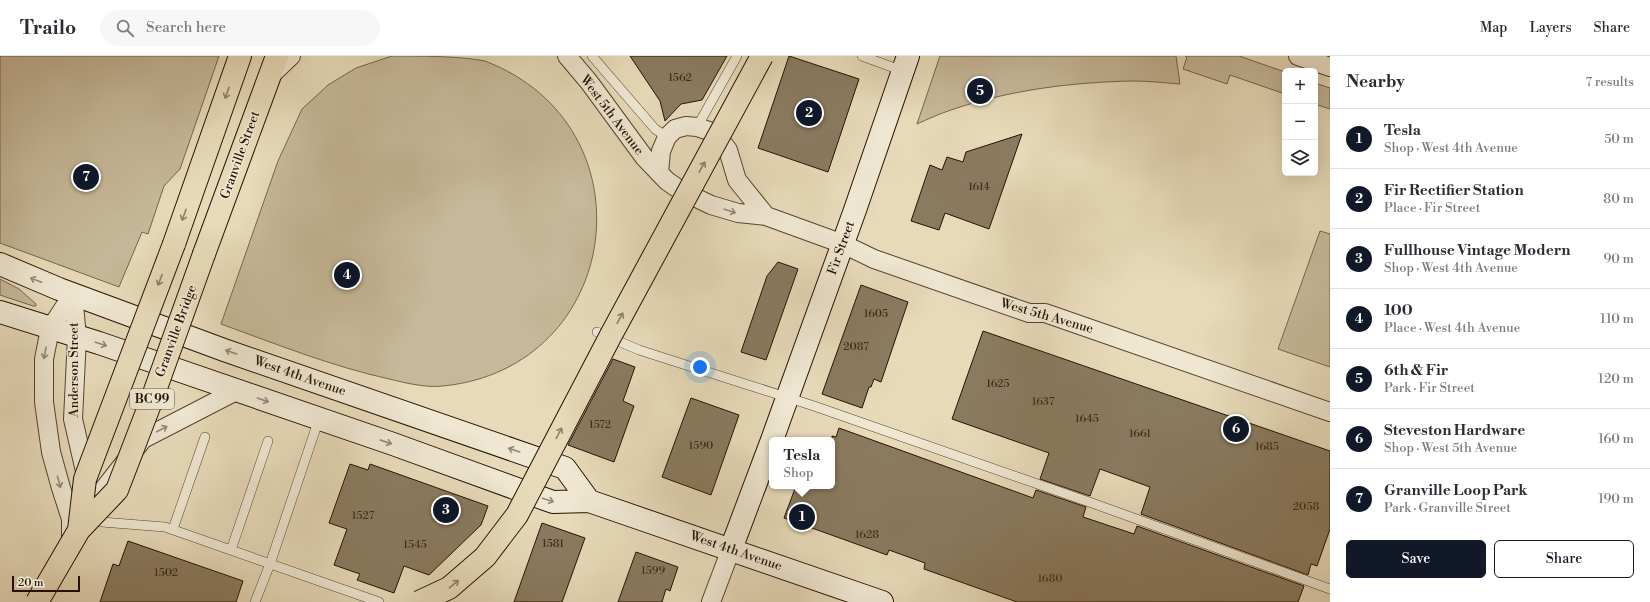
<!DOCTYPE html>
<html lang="en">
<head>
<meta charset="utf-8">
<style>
	:root { --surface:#fff; --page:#f7f7f7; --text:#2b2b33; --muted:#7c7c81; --line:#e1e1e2; --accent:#111827 }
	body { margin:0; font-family:"Libre Bodoni",serif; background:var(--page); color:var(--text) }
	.controls { position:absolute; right:12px; top:12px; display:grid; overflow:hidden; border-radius:6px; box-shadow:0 4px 16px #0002 }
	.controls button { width:36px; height:36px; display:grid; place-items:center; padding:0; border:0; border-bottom:1px solid var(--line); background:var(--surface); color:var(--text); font:20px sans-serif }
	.scale { position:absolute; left:12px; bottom:10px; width:68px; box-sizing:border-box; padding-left:4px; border:2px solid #261200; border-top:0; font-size:11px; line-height:14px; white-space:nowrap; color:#261200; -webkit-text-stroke:3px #efe7d2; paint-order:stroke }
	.you { position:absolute; left:700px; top:311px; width:14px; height:14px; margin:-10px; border:3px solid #fff; border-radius:50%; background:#1a73e8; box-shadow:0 0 0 6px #1a73e833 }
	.badge { display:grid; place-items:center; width:26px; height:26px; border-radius:50%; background:var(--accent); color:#fff; font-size:13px; font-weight:700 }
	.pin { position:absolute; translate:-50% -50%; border:2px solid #fff; box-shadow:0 1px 4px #0006 }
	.popup { position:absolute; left:769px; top:381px; width:66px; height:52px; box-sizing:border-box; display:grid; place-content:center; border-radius:6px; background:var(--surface); filter:drop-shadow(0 1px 3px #0005); font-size:13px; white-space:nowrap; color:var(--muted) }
	.popup b { font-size:15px; color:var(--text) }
	.popup::after { content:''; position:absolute; left:50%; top:100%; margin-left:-8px; border:8px solid transparent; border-top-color:var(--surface) }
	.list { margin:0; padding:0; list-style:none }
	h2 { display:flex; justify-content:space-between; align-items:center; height:52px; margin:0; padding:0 16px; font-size:17px }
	h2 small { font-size:13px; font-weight:400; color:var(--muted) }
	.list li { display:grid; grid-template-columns:26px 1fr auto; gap:12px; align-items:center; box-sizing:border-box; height:60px; padding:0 16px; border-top:1px solid var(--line) }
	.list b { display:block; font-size:15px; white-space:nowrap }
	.list p { margin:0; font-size:13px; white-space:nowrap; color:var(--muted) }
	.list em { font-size:13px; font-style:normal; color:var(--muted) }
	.actions { display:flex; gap:8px; padding:12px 16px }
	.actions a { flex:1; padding:9px 0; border:1px solid var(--accent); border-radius:6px; text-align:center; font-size:14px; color:var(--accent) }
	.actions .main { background:var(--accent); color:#fff }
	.icon { flex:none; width:22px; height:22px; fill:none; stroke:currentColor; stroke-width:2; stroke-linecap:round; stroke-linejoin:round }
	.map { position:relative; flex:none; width:1330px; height:546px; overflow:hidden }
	header { display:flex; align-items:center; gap:24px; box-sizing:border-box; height:56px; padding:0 20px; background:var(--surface); border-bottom:1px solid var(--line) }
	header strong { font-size:19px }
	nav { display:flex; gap:22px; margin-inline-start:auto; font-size:14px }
	.search { width:280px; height:36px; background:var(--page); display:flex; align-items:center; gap:10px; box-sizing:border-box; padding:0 14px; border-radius:22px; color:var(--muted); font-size:15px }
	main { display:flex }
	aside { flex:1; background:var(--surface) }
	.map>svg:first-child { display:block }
	.green { fill:#c6b89a; stroke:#76654d }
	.building { fill:#8a7a60; stroke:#261200 }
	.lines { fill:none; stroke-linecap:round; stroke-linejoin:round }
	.lane-casing { stroke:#56442e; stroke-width:10 }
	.street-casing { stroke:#56442e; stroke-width:20 }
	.secondary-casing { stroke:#261200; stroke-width:24 }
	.highway-casing { stroke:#261200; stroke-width:24 }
	.lane { stroke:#efe7d2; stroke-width:9 }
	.street { stroke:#efe7d2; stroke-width:18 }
	.secondary { stroke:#efe7d2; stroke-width:22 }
	.highway { stroke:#e7dab9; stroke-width:22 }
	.highway-bridge-casing { stroke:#261200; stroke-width:24; stroke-linecap:butt }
	.highway-bridge { stroke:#e7dab9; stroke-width:22 }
	.oneway { stroke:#908066 }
	.oneway2 { stroke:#958774 }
	.labels { text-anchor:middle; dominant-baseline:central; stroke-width:3; stroke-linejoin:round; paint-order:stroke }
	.number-label { font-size:11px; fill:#3f2c18 }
	.shield { fill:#efe7d2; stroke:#62523f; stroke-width:1 }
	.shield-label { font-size:12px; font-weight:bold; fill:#261200 }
	.street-label { font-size:13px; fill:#261200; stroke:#efe7d2 }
</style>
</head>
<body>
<header>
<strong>Trailo</strong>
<div class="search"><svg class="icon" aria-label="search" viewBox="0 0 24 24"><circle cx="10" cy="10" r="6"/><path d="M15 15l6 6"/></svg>Search here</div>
<nav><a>Map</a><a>Layers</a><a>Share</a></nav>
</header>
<main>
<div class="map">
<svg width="1330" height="546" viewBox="0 0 1330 546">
	<rect width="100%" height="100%" fill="#e7dab9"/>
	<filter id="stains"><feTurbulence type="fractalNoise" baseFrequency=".005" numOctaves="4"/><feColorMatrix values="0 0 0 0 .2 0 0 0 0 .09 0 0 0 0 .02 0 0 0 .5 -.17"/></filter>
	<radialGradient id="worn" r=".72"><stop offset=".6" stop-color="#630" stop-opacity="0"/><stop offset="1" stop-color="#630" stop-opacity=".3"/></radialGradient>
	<path class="green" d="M 0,0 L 219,0 L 180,113 L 164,130 L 148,178 L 142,176 L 119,231 L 0,187 Z
		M 392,0 C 419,0 460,0 485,5 C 655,70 623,312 443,330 C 426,332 406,327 389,323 C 331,310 276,288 221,268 L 278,105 L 302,53 L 328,29 L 356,12 Z
		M 940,0 L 1176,0 L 1180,28 C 1165,27 1149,25 1134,25 C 1073,26 1009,34 951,54 C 939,58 928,63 917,68 Z
		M 1185,0 L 1239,0 L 1285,16 L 1285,38 L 1230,19 L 1227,28 L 1183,13 L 1187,1 Z
		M 1315,27 L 1330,32 L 1330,53 L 1315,48 Z
		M 1320,175 L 1330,178 L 1330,311 L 1278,293 Z
		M 0,223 L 19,233 L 36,248 L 36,250 L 33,250 L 0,239 Z"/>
	<path class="building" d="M 630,0 L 727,0 L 702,44 L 681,48 L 665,65 L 660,45 Z
		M 789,0 L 859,23 L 828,116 L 758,92 Z
		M 1022,78 L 989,173 L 945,157 L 939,174 L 911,165 L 930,109 L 942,114 L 947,101 L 963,106 L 966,96 Z
		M 778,206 L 798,213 L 766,304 L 741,296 L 767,220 Z
		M 861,229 L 908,246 L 881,326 L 874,323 L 871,331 L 869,331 L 862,352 L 822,338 Z
		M 983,275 L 1330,395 L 1330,473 L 1317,510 L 1311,508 L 1308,519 L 1141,458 L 1150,431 L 1100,413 L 1090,440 L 1040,423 L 1049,397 L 952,363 Z
		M 613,303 L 635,311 L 623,345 L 634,350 L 614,406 L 568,389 Z
		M 691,342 L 739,359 L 711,439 L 662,421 Z
		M 839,372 L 1033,442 L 1036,434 L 1086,451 L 1083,461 L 1134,478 L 1137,470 L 1304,530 L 1298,546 L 1017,546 L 924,513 L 925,507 L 889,494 L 887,499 L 784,462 L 796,430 L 832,430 L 832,380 L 836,381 Z
		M 350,408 L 368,414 L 370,408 L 488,450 L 481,469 L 429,519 L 404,510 L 394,537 L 357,524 L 360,518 L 334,509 L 347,473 L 329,467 Z
		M 542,467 L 585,482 L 562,546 L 514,546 Z
		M 128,485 L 243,525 L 236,546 L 100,546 L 113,508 L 119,510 Z
		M 636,496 L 678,511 L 670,535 L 666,533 L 662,546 L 618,546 Z"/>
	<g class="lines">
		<defs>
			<path id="lane" d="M 592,0 L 655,73 L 667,81
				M 862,0 L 903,15
				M 697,71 L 737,0
				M 597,276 L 639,294 L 814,350 L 1092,447 L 1330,533
				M 89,465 L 165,471 L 379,546
				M 173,473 L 205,381
				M 231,494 L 268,385
				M 255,546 L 270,508 L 319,363"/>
			<path id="street" d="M 567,0 L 589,26 L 644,101 L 667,125 L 680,134 L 711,149 L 738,157 L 766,160 L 843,188 L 874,203 L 1029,257 L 1045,257 L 1330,356
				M 1298,0 L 1330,11
				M 270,20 L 291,0
				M 659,117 L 661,95 L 667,81 L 675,73 L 686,70 L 697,71 L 715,77 L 728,94 L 737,124 L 766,160
				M 73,238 L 77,281 L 73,363 L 87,424
				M 92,448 L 143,383 L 236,335
				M 71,482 L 71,463 L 61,432 L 51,396 L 44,346 L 44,303 L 50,273 L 73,238
				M 711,546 L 731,493"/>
			<path id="secondary" d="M 0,208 L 59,233 L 224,294 L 565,412 L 589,445
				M 0,256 L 99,287 L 393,388 L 553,446 L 589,445 L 882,546
				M 772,384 L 855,154 L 908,0
				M 731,493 L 772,384"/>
			<path id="highway" d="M 174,188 L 240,0
				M 204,198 L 277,0"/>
		</defs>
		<use href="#lane" class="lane-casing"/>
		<use href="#street" class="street-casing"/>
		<use href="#secondary" class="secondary-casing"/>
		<use href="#highway" class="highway-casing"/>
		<use href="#lane" class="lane"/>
		<use href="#street" class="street"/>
		<use href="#secondary" class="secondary"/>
		<use href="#highway" class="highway"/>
		<defs>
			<path id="highway-bridge" d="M 79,474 L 85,423 L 174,188
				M 37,546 L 79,474 L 117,434 L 152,343 L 204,198
				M 419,546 L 449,532 L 485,501 L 517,459 L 611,279 L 762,0"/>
		</defs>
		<use href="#highway-bridge" class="highway-bridge-casing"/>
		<use href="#highway-bridge" class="highway-bridge"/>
	</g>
	<defs><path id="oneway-shaft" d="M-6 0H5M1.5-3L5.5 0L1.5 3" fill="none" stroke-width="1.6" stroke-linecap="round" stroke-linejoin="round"/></defs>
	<g class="oneway">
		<use href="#oneway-shaft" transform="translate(227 37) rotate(110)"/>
		<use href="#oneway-shaft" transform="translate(702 111) rotate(-61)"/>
		<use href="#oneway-shaft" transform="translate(184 159) rotate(110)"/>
		<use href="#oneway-shaft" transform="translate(160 224) rotate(111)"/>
		<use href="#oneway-shaft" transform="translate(620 262) rotate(-61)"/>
		<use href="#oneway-shaft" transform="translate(559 377) rotate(-62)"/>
		<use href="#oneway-shaft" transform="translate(454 528) rotate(-40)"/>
	</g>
	<g class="oneway2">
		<use href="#oneway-shaft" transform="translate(730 155) rotate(18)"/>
		<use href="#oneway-shaft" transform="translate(36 224) rotate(-159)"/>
		<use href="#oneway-shaft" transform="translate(101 288) rotate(18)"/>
		<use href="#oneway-shaft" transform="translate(231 296) rotate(-161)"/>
		<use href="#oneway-shaft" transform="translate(45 297) rotate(101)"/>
		<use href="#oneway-shaft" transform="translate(263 344) rotate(19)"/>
		<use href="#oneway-shaft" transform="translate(162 373) rotate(-28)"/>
		<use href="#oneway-shaft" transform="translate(386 386) rotate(19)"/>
		<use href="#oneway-shaft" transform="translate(514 394) rotate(-161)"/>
		<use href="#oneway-shaft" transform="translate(59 426) rotate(75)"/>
		<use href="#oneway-shaft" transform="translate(548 444) rotate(17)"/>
	</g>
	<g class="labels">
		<g class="number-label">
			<text x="680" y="22">1562</text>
			<text x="979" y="131">1614</text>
			<text x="876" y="258">1605</text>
			<text x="856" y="291">2087</text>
			<text x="998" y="328">1625</text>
			<text x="1043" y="346">1637</text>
			<text x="1087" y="363">1645</text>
			<text x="600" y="369">1572</text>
			<text x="1140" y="378">1661</text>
			<text x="701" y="390">1590</text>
			<text x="1267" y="391">1685</text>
			<text x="1306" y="451">2058</text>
			<text x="363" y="460">1527</text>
			<text x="867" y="479">1628</text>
			<text x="553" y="488">1581</text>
			<text x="415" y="489">1545</text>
			<text x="653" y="515">1599</text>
			<text x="166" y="517">1502</text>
			<text x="1050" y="523">1680</text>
		</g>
		<rect class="shield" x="130" y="333" width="44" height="20" rx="3"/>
		<g class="shield-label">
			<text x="152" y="343">BC 99</text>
		</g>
		<g class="street-label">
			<text transform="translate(612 59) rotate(53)">West 5th Avenue</text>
			<text transform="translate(240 99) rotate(-70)">Granville Street</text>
			<text transform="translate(841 192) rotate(-70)">Fir Street</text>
			<text transform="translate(1047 260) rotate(16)">West 5th Avenue</text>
			<text transform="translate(176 275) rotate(-70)">Granville Bridge</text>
			<text transform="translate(74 314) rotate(-90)">Anderson Street</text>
			<text transform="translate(300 320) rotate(19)">West 4th Avenue</text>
			<text transform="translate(736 495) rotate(19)">West 4th Avenue</text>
		</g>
	</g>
	<rect width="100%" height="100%" filter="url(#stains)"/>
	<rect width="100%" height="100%" fill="url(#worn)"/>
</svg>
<div class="controls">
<button>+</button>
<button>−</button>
<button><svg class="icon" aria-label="layers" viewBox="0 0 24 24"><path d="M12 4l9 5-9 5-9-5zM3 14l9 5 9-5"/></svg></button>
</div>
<div class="scale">20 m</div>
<div class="you"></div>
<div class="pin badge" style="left:802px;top:461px">1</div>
<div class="popup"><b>Tesla</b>Shop</div>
<div class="pin badge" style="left:809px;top:57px">2</div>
<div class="pin badge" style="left:446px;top:454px">3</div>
<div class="pin badge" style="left:347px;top:219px">4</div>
<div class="pin badge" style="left:980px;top:35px">5</div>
<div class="pin badge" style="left:1236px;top:373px">6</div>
<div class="pin badge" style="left:86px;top:121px">7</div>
</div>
<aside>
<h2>Nearby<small>7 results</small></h2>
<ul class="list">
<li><span class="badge">1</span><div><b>Tesla</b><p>Shop · West 4th Avenue</p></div><em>50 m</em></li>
<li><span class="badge">2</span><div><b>Fir Rectifier Station</b><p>Place · Fir Street</p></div><em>80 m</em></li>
<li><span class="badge">3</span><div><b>Fullhouse Vintage Modern</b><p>Shop · West 4th Avenue</p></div><em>90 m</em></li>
<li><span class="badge">4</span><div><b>100</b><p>Place · West 4th Avenue</p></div><em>110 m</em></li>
<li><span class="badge">5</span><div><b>6th &amp; Fir</b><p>Park · Fir Street</p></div><em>120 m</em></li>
<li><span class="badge">6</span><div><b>Steveston Hardware</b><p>Shop · West 5th Avenue</p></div><em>160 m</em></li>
<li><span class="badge">7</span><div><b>Granville Loop Park</b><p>Park · Granville Street</p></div><em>190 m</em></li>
</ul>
<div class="actions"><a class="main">Save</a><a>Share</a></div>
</aside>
</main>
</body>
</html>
